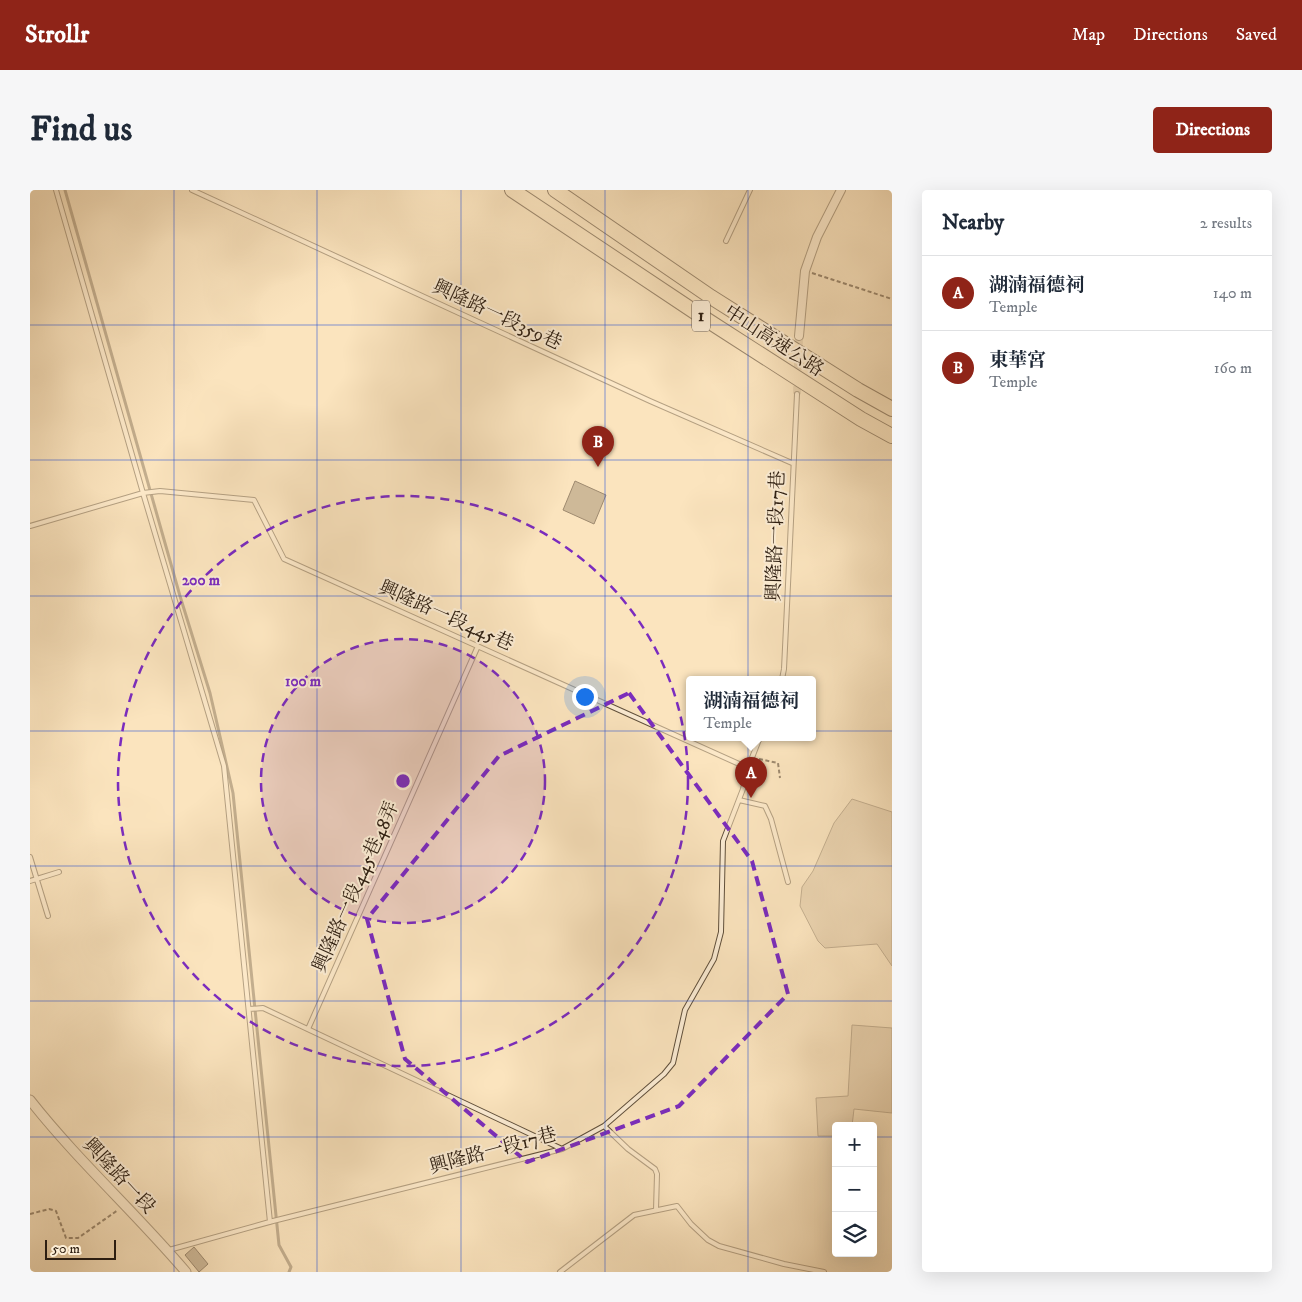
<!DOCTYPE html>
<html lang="en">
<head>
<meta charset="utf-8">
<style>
	:root { --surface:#fff; --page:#f6f6f7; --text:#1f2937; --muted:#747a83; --line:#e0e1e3; --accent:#8f2418 }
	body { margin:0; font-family:"IM FELL DW Pica","Noto Serif TC",serif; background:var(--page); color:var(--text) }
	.controls { position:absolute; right:15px; bottom:15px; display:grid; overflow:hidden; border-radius:5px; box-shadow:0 5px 20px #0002 }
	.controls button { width:45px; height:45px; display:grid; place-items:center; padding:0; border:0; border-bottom:1px solid var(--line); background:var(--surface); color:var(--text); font:25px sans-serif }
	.scale { position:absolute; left:15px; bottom:12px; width:71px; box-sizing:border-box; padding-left:5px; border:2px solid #2d1e11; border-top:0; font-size:14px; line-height:18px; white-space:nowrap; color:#2d1e11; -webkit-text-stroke:4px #fcedd5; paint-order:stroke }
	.you { position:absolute; left:554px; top:506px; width:18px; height:18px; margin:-12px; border:4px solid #fff; border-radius:50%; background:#1a73e8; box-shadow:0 0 0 8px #1a73e833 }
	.badge { display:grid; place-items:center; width:32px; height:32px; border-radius:50%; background:var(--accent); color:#fff; font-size:16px; font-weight:700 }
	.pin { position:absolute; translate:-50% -41px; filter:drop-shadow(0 1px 2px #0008) }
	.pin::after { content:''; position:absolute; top:26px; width:18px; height:15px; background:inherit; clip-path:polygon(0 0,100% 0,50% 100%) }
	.popup { position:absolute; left:656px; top:486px; width:130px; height:65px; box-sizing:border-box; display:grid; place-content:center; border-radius:5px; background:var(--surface); filter:drop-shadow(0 1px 4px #0005); font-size:16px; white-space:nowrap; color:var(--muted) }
	.popup b { font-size:19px; color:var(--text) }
	.popup::after { content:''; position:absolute; left:50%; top:100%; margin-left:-10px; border:10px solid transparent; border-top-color:var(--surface) }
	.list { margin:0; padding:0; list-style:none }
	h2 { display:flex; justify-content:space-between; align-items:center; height:65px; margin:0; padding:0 20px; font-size:21px }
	h2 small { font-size:16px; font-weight:400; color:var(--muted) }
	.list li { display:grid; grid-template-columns:32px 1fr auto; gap:15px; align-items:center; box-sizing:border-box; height:75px; padding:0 20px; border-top:1px solid var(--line) }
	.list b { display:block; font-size:19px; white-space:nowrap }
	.list p { margin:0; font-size:16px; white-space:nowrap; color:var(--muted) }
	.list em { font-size:16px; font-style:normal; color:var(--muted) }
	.icon { flex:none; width:28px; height:28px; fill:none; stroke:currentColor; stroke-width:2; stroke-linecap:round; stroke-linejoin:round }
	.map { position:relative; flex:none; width:862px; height:1082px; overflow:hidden; border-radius:5px }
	header { display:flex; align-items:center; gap:30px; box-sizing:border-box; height:70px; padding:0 25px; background:var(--accent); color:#fff }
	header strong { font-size:24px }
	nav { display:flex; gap:28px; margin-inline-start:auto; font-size:18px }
	.intro { display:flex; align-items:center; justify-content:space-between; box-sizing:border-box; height:120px; padding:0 30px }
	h1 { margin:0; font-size:35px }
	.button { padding:12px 22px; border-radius:5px; background:var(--accent); color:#fff; font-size:18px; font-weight:700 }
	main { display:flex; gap:30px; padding:0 30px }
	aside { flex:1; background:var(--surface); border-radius:5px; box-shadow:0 5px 20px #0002 }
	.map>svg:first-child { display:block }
	.green { fill:#d8c2a1; stroke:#827059 }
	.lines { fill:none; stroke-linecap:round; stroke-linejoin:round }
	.stream { stroke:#7f6d55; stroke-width:3 }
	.building { fill:#98856b; stroke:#2d1e11 }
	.minor-tunnel { stroke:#d2bc9b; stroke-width:8; stroke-dasharray:8 4; stroke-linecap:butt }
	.service-casing { stroke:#60503c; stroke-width:6 }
	.minor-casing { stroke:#60503c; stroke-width:10 }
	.tertiary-casing { stroke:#60503c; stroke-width:11 }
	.motorway-casing { stroke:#2d1e11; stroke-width:16 }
	.path { stroke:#2d1e11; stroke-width:2; stroke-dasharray:4 2.5; stroke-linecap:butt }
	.service { stroke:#fcedd5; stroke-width:4 }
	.minor { stroke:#fcedd5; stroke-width:8 }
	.tertiary { stroke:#fcedd5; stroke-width:9 }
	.motorway { stroke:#fbe4be; stroke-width:14 }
	.marked { fill:none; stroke:#7b2cbf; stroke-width:4; stroke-dasharray:10 6; stroke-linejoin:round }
	.grid { fill:none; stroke:#1d4ed8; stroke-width:1; stroke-opacity:0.55 }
	.ring { fill:none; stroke:#7b2cbf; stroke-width:2.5; stroke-dasharray:9 6 }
	.labels { text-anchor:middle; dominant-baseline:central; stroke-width:4; stroke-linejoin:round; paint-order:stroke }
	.shield { fill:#fcedd5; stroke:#6b5c4c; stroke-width:1 }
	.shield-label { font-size:18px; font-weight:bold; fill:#2d1e11 }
	.street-label { font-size:19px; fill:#2d1e11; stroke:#fcedd5 }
	.centre { fill:#7b2cbf; stroke:#fcedd5; stroke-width:2.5 }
	.ring-label { font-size:15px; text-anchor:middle; font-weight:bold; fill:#7b2cbf; stroke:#fcedd5; stroke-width:4; stroke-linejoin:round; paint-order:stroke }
</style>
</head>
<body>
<header>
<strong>Strollr</strong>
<nav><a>Map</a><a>Directions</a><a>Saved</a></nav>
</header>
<div class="intro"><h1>Find us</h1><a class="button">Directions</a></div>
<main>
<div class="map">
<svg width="862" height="1082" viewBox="0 0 862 1082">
	<rect width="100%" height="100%" fill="#fbe4be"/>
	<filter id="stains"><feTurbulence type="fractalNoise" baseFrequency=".004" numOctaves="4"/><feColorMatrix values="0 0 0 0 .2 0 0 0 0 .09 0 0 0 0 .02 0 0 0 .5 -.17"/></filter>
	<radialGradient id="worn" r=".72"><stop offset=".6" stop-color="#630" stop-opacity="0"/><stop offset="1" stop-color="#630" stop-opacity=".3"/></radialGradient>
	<path class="green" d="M 822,609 L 862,622 L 862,776 L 847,754 L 795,758 L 788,751 L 770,716 L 772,697 L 783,681 L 804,633 Z
		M 822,835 L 862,838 L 862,923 L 824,919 L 822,936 L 806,936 L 806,946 L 788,946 L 786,908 L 818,906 Z"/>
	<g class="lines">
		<path class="stream" d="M 35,0 L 150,406 L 180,503 L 203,603 L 249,1055 L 261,1077 L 259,1082"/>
	</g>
	<path class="building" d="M 545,291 L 576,305 L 564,334 L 533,320 Z
		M 164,1057 L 178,1074 L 169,1082 L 155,1065 Z"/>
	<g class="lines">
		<path class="minor-tunnel" d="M 767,204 L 769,146"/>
		<defs>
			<path id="service" d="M 26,0 L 113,303 L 194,576 L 240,1032
				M 162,0 L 620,211 L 762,273
				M 696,51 L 720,0
				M 0,336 L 113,303 L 130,301 L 224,310 L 254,369 L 718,578
				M 752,489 L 754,479 L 767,204
				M 709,610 L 735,616 L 741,629 L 758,692
				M 0,667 L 18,726
				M 0,691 L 29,682
				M 219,819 L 233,818 L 532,959
				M 278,839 L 448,456
				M 574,936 L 598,959 L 625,979 L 627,984 L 626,1020
				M 139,1060 L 243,1031 L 532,959 L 574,936 L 634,884 L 643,873 L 655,820 L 684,769 L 691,742 L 693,651 L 713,599 L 718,578 L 730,547
				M 530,1082 L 604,1025 L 647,1016 L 661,1034 L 678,1050 L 689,1056 L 754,1074 L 794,1082"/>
			<path id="minor" d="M 769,146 L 775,81 L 787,47 L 811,0"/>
			<path id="tertiary" d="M 0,910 C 48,971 106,1023 156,1082"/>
			<path id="motorway" d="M 482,0 L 677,130 L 831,229 L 862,246
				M 525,0 L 681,107 L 828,200 L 862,219"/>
		</defs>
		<use href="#service" class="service-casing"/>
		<use href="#minor" class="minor-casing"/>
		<use href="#tertiary" class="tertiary-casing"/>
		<use href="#motorway" class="motorway-casing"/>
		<path class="path" d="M 782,83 L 862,109
			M 729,569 L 748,573 L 750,588
			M 0,1024 L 19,1019 L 26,1021 L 36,1048 L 48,1048 L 88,1020"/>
		<use href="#service" class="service"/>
		<use href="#minor" class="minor"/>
		<use href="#tertiary" class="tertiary"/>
		<use href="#motorway" class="motorway"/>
	</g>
	<path d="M0 0H862V1082H0ZM 599,503 L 722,671 L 758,804 L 649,916 L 497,972 L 375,869 L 337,729 L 469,566 Z" fill="#fbe4be" fill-opacity=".55" fill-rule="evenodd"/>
	<path class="marked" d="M 599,503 L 722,671 L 758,804 L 649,916 L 497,972 L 375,869 L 337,729 L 469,566 Z"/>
	<path class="grid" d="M 144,0 L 144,1082M 287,0 L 287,1082M 431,0 L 431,1082M 575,0 L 575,1082M 718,0 L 718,1082M 0,135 L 862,135M 0,270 L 862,270M 0,406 L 862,406M 0,541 L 862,541M 0,676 L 862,676M 0,811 L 862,811M 0,947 L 806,947M 843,947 L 862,947"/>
	<circle cx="373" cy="591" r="142" fill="#7b2cbf" fill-opacity=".12"/>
	<g class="ring">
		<circle cx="373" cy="591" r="142"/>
		<circle cx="373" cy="591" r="285"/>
	</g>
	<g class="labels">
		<rect class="shield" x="662" y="110.5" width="18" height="31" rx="4"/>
		<g class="shield-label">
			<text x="671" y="126">1</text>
		</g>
		<g class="street-label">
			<text transform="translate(467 125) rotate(25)">興隆路一段359巷</text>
			<text transform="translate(744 151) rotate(33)">中山高速公路</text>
			<text transform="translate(746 346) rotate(-88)">興隆路一段17巷</text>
			<text transform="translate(416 426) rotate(24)">興隆路一段445巷</text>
			<text transform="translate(326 697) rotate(-66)">興隆路一段445巷48弄</text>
			<text transform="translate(463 961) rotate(-15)">興隆路一段17巷</text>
			<text transform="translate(89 986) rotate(47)">興隆路一段</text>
		</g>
	</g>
	<circle cx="373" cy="591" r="8" class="centre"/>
	<g class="ring-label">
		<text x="171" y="395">200 m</text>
		<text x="273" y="496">100 m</text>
	</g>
	<rect width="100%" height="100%" filter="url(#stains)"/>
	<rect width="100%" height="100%" fill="url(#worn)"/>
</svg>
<div class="controls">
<button>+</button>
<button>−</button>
<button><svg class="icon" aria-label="layers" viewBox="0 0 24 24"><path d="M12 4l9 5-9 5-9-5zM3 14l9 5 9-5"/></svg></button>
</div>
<div class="scale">50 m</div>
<div class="you"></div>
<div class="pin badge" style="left:721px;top:608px">A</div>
<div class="popup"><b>湖湳福德祠</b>Temple</div>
<div class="pin badge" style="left:568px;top:277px">B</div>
</div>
<aside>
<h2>Nearby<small>2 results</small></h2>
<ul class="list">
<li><span class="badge">A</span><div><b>湖湳福德祠</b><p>Temple</p></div><em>140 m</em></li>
<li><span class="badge">B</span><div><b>東華宮</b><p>Temple</p></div><em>160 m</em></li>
</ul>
</aside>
</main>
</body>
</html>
